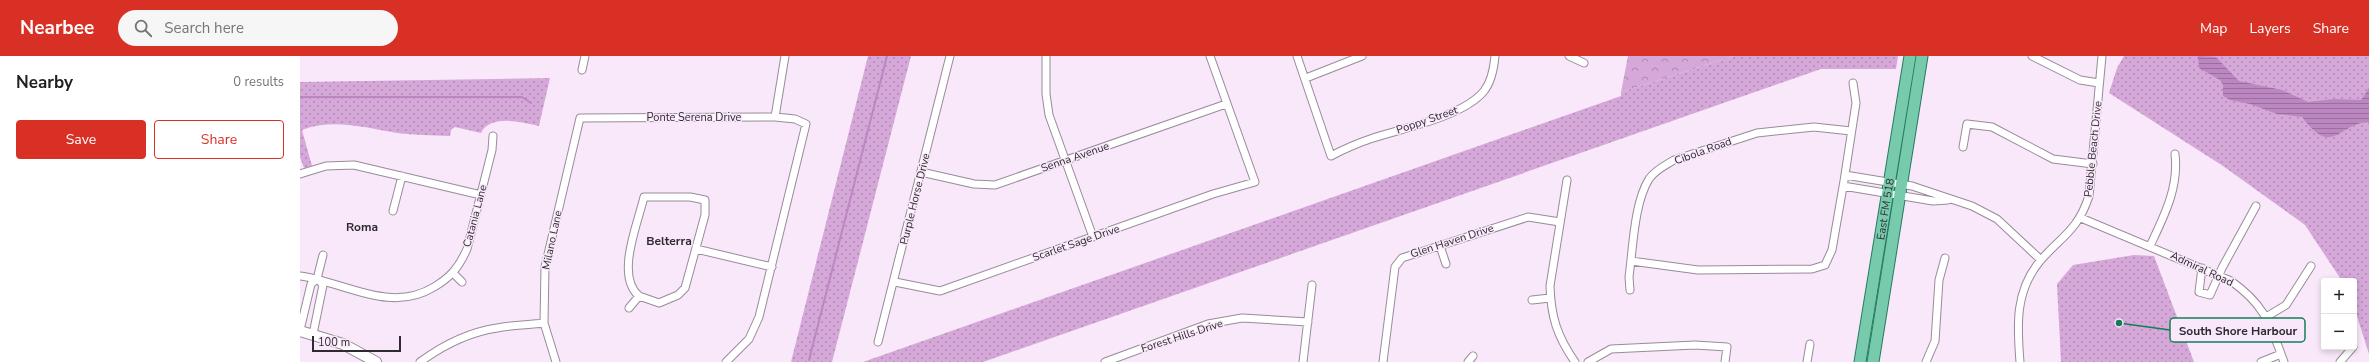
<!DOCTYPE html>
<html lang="en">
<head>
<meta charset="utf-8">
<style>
	:root { --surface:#fff; --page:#f6f6f6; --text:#202124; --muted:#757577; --line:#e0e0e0; --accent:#d93025 }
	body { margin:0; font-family:"Nunito Sans",sans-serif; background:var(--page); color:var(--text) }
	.controls { position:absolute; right:12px; bottom:12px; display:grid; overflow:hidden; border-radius:4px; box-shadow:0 2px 6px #0003 }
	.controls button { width:36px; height:36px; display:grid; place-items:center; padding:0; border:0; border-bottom:1px solid var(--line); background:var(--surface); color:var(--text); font:20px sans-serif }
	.scale { position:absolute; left:12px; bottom:10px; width:89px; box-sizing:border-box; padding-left:4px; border:2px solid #2f2a30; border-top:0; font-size:11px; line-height:14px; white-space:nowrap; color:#2f2a30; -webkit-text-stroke:3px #f8e8f9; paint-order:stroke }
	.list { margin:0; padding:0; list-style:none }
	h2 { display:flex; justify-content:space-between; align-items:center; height:52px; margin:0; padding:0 16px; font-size:17px }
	h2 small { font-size:13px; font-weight:400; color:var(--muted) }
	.actions { display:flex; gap:8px; padding:12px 16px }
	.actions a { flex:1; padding:9px 0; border:1px solid var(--accent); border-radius:4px; text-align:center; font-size:14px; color:var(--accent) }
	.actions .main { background:var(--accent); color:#fff }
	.icon { flex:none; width:22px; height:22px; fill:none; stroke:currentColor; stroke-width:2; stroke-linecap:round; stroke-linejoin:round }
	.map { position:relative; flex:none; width:2069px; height:306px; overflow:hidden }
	header { display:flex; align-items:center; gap:24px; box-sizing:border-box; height:56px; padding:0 20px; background:var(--accent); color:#fff }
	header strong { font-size:19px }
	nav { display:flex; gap:22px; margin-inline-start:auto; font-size:14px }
	.search { width:280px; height:36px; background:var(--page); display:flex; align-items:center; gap:10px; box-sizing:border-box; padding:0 14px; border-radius:22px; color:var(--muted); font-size:15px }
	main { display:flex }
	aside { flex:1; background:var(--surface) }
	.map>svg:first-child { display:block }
	.grass { fill:url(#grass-dots) }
	.forest { fill:url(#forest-crowns) }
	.water { fill:url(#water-rules) }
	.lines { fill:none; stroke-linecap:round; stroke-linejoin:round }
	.stream { stroke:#bc87c1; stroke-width:2 }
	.street-casing { stroke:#998b9a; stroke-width:9 }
	.secondary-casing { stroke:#998b9a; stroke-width:12 }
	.primary-casing { stroke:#247b5e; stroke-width:13 }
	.street { stroke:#fff; stroke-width:7 }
	.secondary { stroke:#fff; stroke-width:10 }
	.primary { stroke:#78caad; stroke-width:11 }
	.labels { text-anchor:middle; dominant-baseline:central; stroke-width:3; stroke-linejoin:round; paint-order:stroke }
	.street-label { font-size:11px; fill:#2f2a30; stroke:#f8e8f9 }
	.neighbourhood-label { font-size:12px; font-weight:bold; fill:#2f2a30; stroke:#f8e8f9 }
	.leader { fill:none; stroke:#147d58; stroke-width:1.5 }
	.callout-dot { fill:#147d58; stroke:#f8e8f9; stroke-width:1.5 }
	.callout { fill:#f8e8f9; stroke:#147d58; stroke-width:1.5 }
	.callout-label { font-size:12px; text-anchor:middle; font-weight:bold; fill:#2f2a30 }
</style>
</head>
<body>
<header>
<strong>Nearbee</strong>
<div class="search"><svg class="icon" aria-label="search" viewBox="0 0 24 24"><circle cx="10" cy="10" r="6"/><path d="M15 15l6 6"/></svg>Search here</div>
<nav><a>Map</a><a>Layers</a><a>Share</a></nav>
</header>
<main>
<aside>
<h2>Nearby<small>0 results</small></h2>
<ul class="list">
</ul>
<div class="actions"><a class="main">Save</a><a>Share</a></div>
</aside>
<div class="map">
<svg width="2069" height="306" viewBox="0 0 2069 306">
	<defs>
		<pattern id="grass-dots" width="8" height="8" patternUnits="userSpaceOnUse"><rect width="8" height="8" fill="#d6a8da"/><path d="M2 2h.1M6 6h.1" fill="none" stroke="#ae89b1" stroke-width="1.8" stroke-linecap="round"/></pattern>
		<pattern id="forest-crowns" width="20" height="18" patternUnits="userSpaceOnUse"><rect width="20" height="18" fill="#d6a8da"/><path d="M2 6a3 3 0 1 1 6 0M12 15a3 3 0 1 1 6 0" fill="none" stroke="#ae89b1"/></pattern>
		<pattern id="water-rules" width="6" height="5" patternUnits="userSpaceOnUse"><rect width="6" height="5" fill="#bc87c1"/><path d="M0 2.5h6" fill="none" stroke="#996f9d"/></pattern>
	</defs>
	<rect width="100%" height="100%" fill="#f8e8f9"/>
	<path class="grass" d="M 568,0 L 611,0 L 532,306 L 491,306 Z
		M 1434,0 L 1598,0 L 1596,13 L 1521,13 L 683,306 L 563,306 L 1321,40 L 1321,36 Z
		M 1824,0 L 2069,0 L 2069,298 L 2054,251 L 2054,225 L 2042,225 L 2005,169 L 1923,110 L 1809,37 L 1817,12 Z
		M 250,22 L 239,70 C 223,66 190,58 181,77 L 155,71 L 151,74 L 150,80 C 132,79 114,79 97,77 C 66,72 33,62 2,74 L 12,110 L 4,112 L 0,101 L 0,26 Z
		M 1834,199 L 1854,200 L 1894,306 L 1761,306 L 1757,228 L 1773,209 Z"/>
	<path class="forest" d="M 1328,0 L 1434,0 L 1321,36 Z"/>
	<path class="water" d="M 1898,0 L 1916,1 L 1939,25 L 1982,34 L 2008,46 L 2034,43 L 2061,44 L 2069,32 L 2069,69 L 2068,66 C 2038,68 2032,102 2002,61 L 1977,58 L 1950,48 L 1930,44 L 1923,40 L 1923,29 L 1920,24 L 1899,12 Z"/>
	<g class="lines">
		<path class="stream" d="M 0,41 L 222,41 L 231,47
			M 509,304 L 587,0"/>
		<defs>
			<path id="street" d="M 746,0 L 746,38 L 749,59 L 793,181
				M 997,0 L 1031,100 C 1044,93 1058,87 1073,82 C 1104,72 1164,60 1184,35 C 1192,25 1194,11 1195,0
				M 1269,0 L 1284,7
				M 1732,0 L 1780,24 L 1799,27
				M 282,14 L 285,0
				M 1006,22 L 1062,0
				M 475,61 L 485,0
				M 1663,91 L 1667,68 L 1692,71 L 1753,103 L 1793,108
				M 621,116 L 674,128 L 695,129 L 926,48
				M 0,118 L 26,110 L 54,109 L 181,139
				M 1545,119 L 1612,130 L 1672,150 L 1697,163 L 1741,204
				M 1267,124 L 1250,230 C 1251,261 1257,280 1275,306
				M 1543,130 L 1633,145 L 1648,144
				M 93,155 L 102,120
				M 1781,162 L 1931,225 C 1965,249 1970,268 1984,306
				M 1140,190 L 1146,208
				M 1850,190 C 1864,160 1879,132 1875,98
				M 396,193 L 472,211
				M 1331,205 L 1398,214 L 1512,213 L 1525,209 L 1532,194 L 1544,125 L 1556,47 L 1553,27
				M 1902,212 L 1899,236 L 1910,239 L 1922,212 L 1956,150
				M 153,217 L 162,226
				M 0,220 C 45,226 90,258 134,231 C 151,221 159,211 167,193 L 192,94 L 193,80
				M 595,226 L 640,235 L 913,138 L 955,126 L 910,0
				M 1330,234 L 1329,221 C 1333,192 1334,147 1349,123 C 1355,114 1366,109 1374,104 L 1457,77 L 1514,71 L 1551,75
				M 1232,244 L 1250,242
				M 329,252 L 339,240 L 359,247 L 378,239 L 385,232 L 405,159 L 405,144 L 390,141 L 344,141 C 338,167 315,220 339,240
				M 1966,261 L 1986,249 L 2011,210
				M 0,274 L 11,228 L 17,223 L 23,199
				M 13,278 L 23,229 L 18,223
				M 578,286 L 650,0
				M 120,306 C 142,290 170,276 197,272 C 212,269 228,269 244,267
				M 256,306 L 244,267 L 245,211 L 280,62 L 475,61 L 495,63 L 506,68 L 459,261 L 449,283 L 426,306
				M 805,306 L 908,268 L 942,262 L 1008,266
				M 1003,306 L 1012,229
				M 1083,306 L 1095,211 L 1102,202 L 1228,161 L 1260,166
				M 1168,306 L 1173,300
				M 1288,306 L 1311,293 L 1395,289 L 1427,291 L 1425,306
				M 1507,306 L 1510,288
				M 1626,306 L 1635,285 L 1639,224 L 1645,202
				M 1720,306 C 1717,269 1715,235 1740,205 C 1762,180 1778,174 1789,140 L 1802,0
				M 1961,306 L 1981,298
				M 2040,306 L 2053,291"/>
			<path id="secondary" d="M 0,275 L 43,288 L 76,306"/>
			<g id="primary">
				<path id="s1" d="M 1560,306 L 1610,0"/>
				<path d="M 1573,306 L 1622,0"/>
			</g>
		</defs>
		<use href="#street" class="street-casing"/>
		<use href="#secondary" class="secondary-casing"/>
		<use href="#primary" class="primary-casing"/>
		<use href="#street" class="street"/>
		<use href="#secondary" class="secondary"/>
		<use href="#primary" class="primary"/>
	</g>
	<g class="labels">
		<g class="street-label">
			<text x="394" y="61">Ponte Serena Drive</text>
			<text transform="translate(1127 64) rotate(-19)">Poppy Street</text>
			<text transform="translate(1793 93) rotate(-84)">Pebble Beach Drive</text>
			<text transform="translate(1403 95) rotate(-20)">Cibola Road</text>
			<text transform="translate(775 101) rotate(-19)">Senna Avenue</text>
			<text transform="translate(615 143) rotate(-76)">Purple Horse Drive</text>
			<text stroke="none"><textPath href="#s1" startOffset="155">East FM 518</textPath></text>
			<text transform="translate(175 160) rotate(-75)">Catania Lane</text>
			<text transform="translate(252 184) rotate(-78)">Milano Lane</text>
			<text transform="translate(1152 185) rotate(-18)">Glen Haven Drive</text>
			<text transform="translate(776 187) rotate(-19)">Scarlet Sage Drive</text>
			<text transform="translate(1902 213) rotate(25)">Admiral Road</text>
			<text transform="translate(882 280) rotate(-18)">Forest Hills Drive</text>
		</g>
		<g class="neighbourhood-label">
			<text x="62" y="171">Roma</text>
			<text x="369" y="185">Belterra</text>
		</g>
	</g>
	<path class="leader" d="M1819 267L1870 274"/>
	<circle class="callout-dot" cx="1819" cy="267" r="4"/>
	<rect class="callout" x="1870" y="262" width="135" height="24" rx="4"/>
	<g class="callout-label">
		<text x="1938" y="279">South Shore Harbour</text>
	</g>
</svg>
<div class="controls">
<button>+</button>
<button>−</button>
</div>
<div class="scale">100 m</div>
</div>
</main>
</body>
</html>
